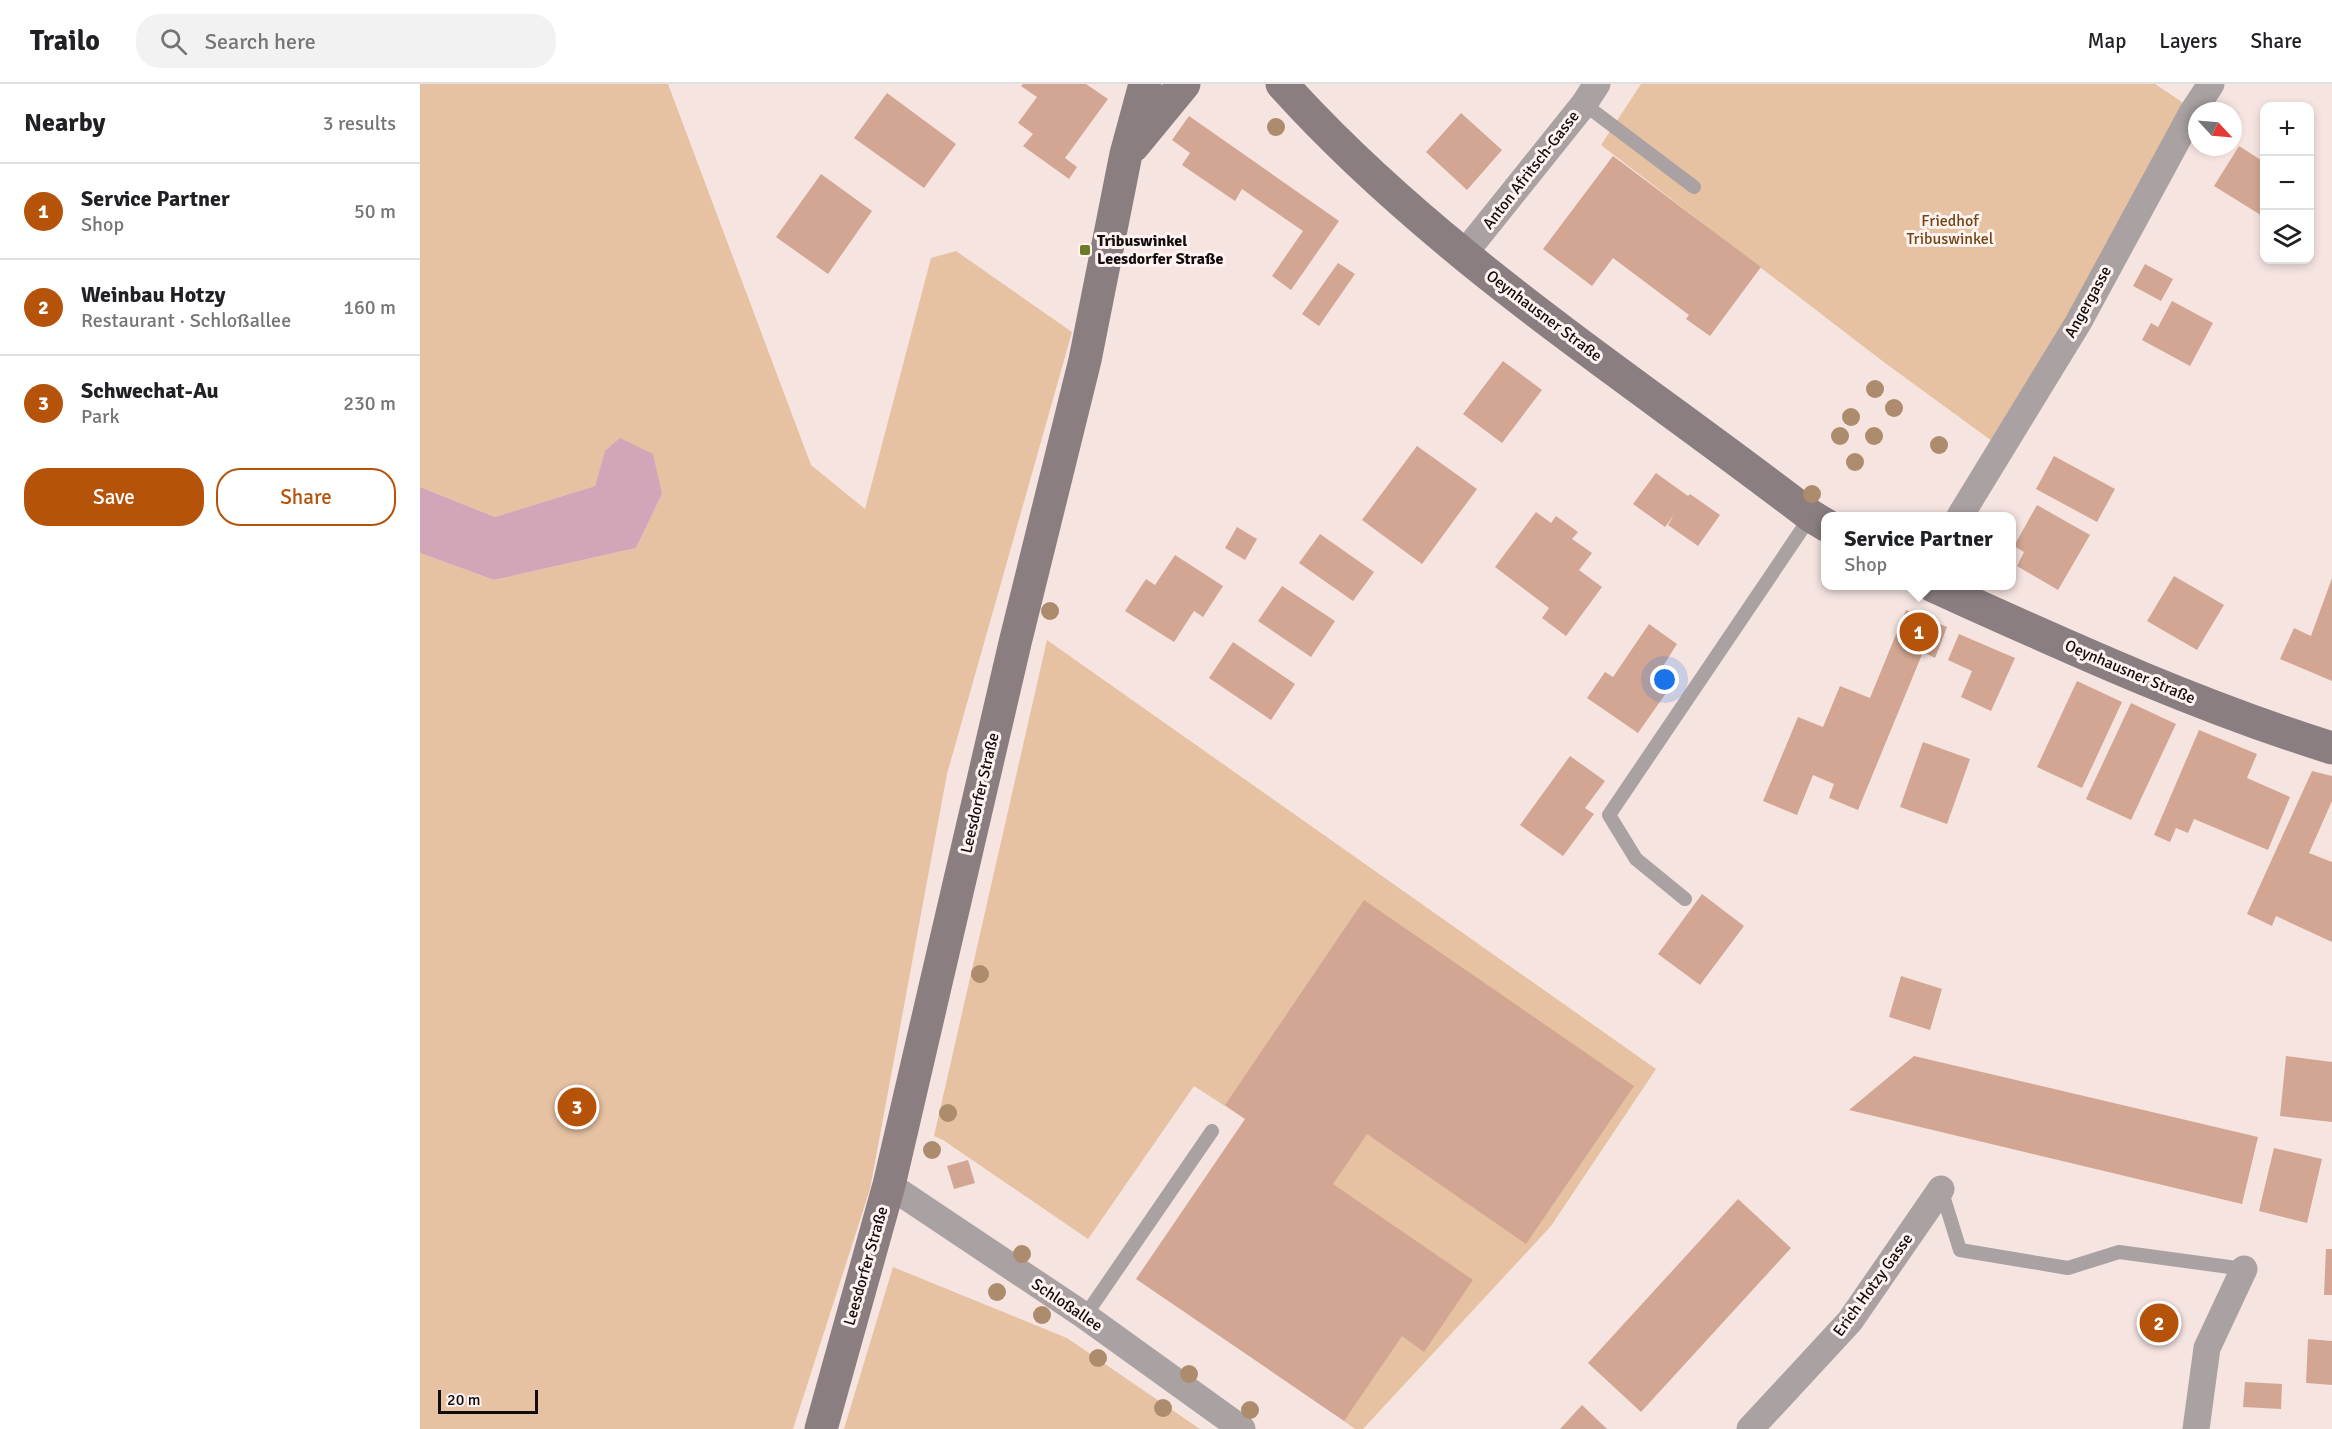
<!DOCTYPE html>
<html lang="en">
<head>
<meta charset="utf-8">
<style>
	:root { --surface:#fff; --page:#f2f2f2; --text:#202124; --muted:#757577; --line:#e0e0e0; --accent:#b45309 }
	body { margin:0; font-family:Signika,sans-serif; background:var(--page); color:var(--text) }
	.controls { position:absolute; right:18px; top:18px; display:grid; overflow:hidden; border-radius:12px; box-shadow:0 3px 9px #0003 }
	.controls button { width:54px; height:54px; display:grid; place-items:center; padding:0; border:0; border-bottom:2px solid var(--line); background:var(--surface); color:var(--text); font:30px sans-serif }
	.compass { position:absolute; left:1768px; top:18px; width:54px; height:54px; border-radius:50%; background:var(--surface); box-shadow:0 3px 9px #0003; rotate:116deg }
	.scale { position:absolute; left:18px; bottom:15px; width:100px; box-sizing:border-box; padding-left:6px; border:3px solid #120c0c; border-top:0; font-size:16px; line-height:21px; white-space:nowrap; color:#120c0c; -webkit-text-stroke:4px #fef3f1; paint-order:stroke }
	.you { position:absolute; left:1245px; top:596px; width:21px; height:21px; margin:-15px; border:4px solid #fff; border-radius:50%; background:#1a73e8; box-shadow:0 0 0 9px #1a73e833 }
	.badge { display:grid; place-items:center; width:39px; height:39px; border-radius:50%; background:var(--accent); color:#fff; font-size:20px; font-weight:700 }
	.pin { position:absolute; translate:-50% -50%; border:3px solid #fff; box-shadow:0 2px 6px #0006 }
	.popup { position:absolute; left:1401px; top:428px; width:195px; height:78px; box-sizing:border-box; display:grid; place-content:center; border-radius:12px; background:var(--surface); filter:drop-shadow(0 2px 4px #0005); font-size:20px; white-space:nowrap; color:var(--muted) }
	.popup b { font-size:22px; color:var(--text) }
	.popup::after { content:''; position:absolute; left:50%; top:100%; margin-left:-12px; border:12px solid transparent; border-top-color:var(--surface) }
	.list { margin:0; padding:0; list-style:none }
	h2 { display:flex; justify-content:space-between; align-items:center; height:78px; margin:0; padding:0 24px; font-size:26px }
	h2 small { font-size:20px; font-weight:400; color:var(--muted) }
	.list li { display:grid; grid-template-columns:39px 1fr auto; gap:18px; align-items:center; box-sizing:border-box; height:96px; padding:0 24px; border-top:2px solid var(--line) }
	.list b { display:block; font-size:22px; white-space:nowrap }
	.list p { margin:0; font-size:20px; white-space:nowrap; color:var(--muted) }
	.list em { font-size:20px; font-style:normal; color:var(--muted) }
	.actions { display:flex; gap:12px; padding:18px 24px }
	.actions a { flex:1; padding:14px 0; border:2px solid var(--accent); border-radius:24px; text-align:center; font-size:21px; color:var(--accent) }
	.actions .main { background:var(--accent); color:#fff }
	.icon { flex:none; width:33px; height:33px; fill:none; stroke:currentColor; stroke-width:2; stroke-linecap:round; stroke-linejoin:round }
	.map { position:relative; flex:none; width:1912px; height:1345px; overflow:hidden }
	header { display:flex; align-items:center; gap:36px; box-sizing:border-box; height:84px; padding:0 30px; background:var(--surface); border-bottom:2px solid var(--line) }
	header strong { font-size:28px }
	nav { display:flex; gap:33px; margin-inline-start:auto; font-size:21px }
	.search { width:420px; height:54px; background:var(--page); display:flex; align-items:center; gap:15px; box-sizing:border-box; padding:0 21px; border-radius:24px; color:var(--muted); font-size:22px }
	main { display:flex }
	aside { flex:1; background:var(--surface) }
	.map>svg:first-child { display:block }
	.green { fill:#e6c2a2 }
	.water { fill:#d3a5b9 }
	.building { fill:#d2a692 }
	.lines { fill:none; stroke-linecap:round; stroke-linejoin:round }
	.lane { stroke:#a9a1a2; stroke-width:14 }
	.street { stroke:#a9a1a2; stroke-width:27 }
	.secondary { stroke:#8a7e80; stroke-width:33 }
	.tree { fill:#ad8c6e }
	.poi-dot { fill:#6d7b28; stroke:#fef3f1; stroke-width:2 }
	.labels { text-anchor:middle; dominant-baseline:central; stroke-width:6; stroke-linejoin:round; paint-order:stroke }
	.street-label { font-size:16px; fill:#120c0c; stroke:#fef3f1 }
	.park-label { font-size:16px; fill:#72440f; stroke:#fef3f1 }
	.poi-label { font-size:16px; font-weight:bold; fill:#120c0c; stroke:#fef3f1; text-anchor:start }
</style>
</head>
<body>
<header>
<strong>Trailo</strong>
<div class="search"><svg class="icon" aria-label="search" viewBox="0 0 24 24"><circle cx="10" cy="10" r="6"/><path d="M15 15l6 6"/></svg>Search here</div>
<nav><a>Map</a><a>Layers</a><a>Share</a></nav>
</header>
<main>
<aside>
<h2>Nearby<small>3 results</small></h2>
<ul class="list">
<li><span class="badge">1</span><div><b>Service Partner</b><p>Shop</p></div><em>50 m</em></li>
<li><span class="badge">2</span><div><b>Weinbau Hotzy</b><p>Restaurant · Schloßallee</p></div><em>160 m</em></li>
<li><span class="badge">3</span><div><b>Schwechat-Au</b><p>Park</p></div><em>230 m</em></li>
</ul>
<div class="actions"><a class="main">Save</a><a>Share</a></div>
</aside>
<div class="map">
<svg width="1912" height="1345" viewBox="0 0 1912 1345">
	<rect width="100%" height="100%" fill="#f6e4e1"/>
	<path class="green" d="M 0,0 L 248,0 L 391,381 L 445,425 L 511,174 L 536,167 L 652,248 L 527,690 L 450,1105 L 373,1345 L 0,1345 L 0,469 L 74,496 L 216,464 L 242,410 L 185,368 L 175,402 L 75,433 L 0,403 Z
		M 1221,0 L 1735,0 L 1765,20 L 1640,248 L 1572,357 L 1465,279 L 1181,61 Z
		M 627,556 L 1236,985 L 1131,1142 L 943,1345 L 935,1345 L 924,1337 L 825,1035 L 774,1002 L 668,1155 L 523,1056 L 514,1052 Z
		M 473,1183 L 647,1254 L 780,1345 L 424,1345 Z"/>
	<path class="water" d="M 200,354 L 233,370 L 242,410 L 216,464 L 74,496 L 0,469 L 0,403 L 75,433 L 175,402 L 185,367 Z"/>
	<path class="building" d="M 603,0 L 666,0 L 688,15 L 645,74 L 657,83 L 649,95 L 603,62 L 613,50 L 598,39 L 617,13 L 601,2 Z
		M 467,9 L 536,60 L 504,104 L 434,54 Z
		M 1041,29 L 1082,66 L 1047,106 L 1006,68 Z
		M 769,32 L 919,137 L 871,206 L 852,192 L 883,147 L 822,105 L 815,117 L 762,81 L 770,69 L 752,56 Z
		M 1819,62 L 1844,78 L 1844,133 L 1794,102 Z
		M 1193,72 L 1341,183 L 1290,252 L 1266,235 L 1269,231 L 1193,174 L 1172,202 L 1123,165 Z
		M 401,90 L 452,127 L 408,190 L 356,153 Z
		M 918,179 L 935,190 L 899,242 L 882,230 Z
		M 1725,180 L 1753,195 L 1741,217 L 1713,202 Z
		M 1752,217 L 1793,239 L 1770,282 L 1722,256 L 1731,239 L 1738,243 Z
		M 1083,277 L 1122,306 L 1082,359 L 1043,330 Z
		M 997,362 L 1057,405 L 1002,480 L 942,436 Z
		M 1634,372 L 1695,405 L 1677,438 L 1616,405 Z
		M 1236,389 L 1268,412 L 1270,410 L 1300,431 L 1278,462 L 1248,441 L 1254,431 L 1245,443 L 1213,420 Z
		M 1617,421 L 1670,451 L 1638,506 L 1597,482 L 1604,468 L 1594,462 Z
		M 1116,428 L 1131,439 L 1136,432 L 1158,448 L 1152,455 L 1172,469 L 1159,486 L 1182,503 L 1146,552 L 1122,534 L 1129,524 L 1075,483 Z
		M 817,443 L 837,455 L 825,476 L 805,464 Z
		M 900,450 L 954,488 L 933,517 L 879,479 Z
		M 755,471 L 803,502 L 783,533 L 774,527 L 754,558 L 705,527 L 726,495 L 735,501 Z
		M 1754,492 L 1804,521 L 1777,566 L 1727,537 Z
		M 1912,494 L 1912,597 L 1860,575 L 1874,544 L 1891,552 Z
		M 862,502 L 915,537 L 891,573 L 838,537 Z
		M 1486,526 L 1527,543 L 1515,574 L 1503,568 L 1438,726 L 1409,714 L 1414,700 L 1393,691 L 1377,731 L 1343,717 L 1378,633 L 1403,643 L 1420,602 L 1450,614 Z
		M 1229,540 L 1257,560 L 1243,582 L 1258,592 L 1218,649 L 1167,614 L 1185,588 L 1193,593 Z
		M 1539,550 L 1595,574 L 1571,627 L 1541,613 L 1552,587 L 1528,576 Z
		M 813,558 L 875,600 L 851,636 L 789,594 Z
		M 1657,597 L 1702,618 L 1662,704 L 1617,683 Z
		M 1711,619 L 1756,640 L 1711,736 L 1666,715 Z
		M 1779,646 L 1837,670 L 1827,694 L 1870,713 L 1848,766 L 1774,735 L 1768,749 L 1756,744 L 1750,758 L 1734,751 Z
		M 1503,658 L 1550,675 L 1527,740 L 1480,723 Z
		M 1150,672 L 1185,697 L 1165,724 L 1174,730 L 1143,772 L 1100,741 Z
		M 1892,687 L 1912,692 L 1912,717 L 1889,769 L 1912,778 L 1912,858 L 1856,832 L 1852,842 L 1827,830 Z
		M 1282,810 L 1324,842 L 1280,901 L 1238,870 Z
		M 944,816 L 1214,1002 L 1106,1160 L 947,1050 L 913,1100 L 1053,1196 L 1004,1268 L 982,1252 L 924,1337 L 716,1195 L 825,1035 L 805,1021 Z
		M 1481,892 L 1522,905 L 1510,946 L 1469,933 Z
		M 1494,972 L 1838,1053 L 1822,1120 L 1429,1026 Z
		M 1866,972 L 1912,978 L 1912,1038 L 1860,1032 Z
		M 1854,1064 L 1902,1075 L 1887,1139 L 1839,1127 Z
		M 548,1076 L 555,1099 L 534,1105 L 527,1082 Z
		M 1318,1115 L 1371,1164 L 1221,1328 L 1168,1279 Z
		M 1906,1165 L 1912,1165 L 1912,1211 L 1904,1211 Z
		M 1888,1255 L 1912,1257 L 1912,1301 L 1886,1299 Z
		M 1825,1298 L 1862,1300 L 1861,1325 L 1823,1323 Z
		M 1162,1321 L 1187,1345 L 1140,1345 Z"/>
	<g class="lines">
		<path class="lane" d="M 1164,20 L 1274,103
			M 1265,815 L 1216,775 L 1189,731 L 1391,432
			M 1521,1105 L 1540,1166 L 1648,1184 L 1699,1168 L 1824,1185
			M 665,1232 L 792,1047"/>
		<path class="street" d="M 1043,171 L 1164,20 L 1177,0
			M 1540,432 L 1658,239 L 1772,29 L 1791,0
			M 469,1101 L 665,1232 L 822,1345
			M 1330,1345 L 1430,1237 L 1521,1105
			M 1776,1345 L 1787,1264 L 1824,1185"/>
		<path class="secondary" d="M 862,0 C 1015,170 1211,293 1391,432 L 1406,441
			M 713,62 L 764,0
			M 1513,502 C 1644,561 1774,621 1912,664
			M 401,1345 L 469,1101 L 595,559 L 665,276 L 706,70 L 725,0"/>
	</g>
	<g class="tree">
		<circle cx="856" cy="43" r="9"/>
		<circle cx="1455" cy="305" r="9"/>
		<circle cx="1474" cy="324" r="9"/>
		<circle cx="1431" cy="333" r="9"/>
		<circle cx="1420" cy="352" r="9"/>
		<circle cx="1454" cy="352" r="9"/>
		<circle cx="1519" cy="361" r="9"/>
		<circle cx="1435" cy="378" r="9"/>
		<circle cx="1392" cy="410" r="9"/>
		<circle cx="630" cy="527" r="9"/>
		<circle cx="560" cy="890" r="9"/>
		<circle cx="528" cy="1029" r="9"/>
		<circle cx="512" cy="1066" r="9"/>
		<circle cx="602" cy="1170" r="9"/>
		<circle cx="577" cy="1208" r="9"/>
		<circle cx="622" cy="1231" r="9"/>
		<circle cx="678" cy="1274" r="9"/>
		<circle cx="769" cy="1290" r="9"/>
		<circle cx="743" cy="1324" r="9"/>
		<circle cx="830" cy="1326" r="9"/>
	</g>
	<rect class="poi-dot" x="659" y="160" width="12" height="12" rx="3"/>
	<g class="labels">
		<g class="street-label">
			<text transform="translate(1111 86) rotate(-52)">Anton Afritsch-Gasse</text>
			<text transform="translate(1668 218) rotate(-61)">Angergasse</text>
			<text transform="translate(1124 232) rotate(37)">Oeynhausner Straße</text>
			<text transform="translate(1710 588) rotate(23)">Oeynhausner Straße</text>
			<text transform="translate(560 709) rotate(-77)">Leesdorfer Straße</text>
			<text transform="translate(446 1182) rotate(-74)">Leesdorfer Straße</text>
			<text transform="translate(1453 1201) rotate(-54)">Erich Hotzy Gasse</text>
			<text transform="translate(647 1221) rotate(34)">Schloßallee</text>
		</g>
		<g class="park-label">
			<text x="1530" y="137">Friedhof<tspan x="1530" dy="18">Tribuswinkel</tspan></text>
		</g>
		<g class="poi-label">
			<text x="677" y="157">Tribuswinkel<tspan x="677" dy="18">Leesdorfer Straße</tspan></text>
		</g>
	</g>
</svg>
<div class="controls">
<button>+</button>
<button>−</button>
<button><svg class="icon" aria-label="layers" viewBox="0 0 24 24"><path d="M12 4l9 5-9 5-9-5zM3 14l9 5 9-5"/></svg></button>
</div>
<svg class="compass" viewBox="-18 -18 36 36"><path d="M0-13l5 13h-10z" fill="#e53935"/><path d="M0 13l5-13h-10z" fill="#757577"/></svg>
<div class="scale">20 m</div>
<div class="you"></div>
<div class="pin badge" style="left:1499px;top:548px">1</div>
<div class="popup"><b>Service Partner</b>Shop</div>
<div class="pin badge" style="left:1739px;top:1239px">2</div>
<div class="pin badge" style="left:157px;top:1023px">3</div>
</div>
</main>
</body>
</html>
